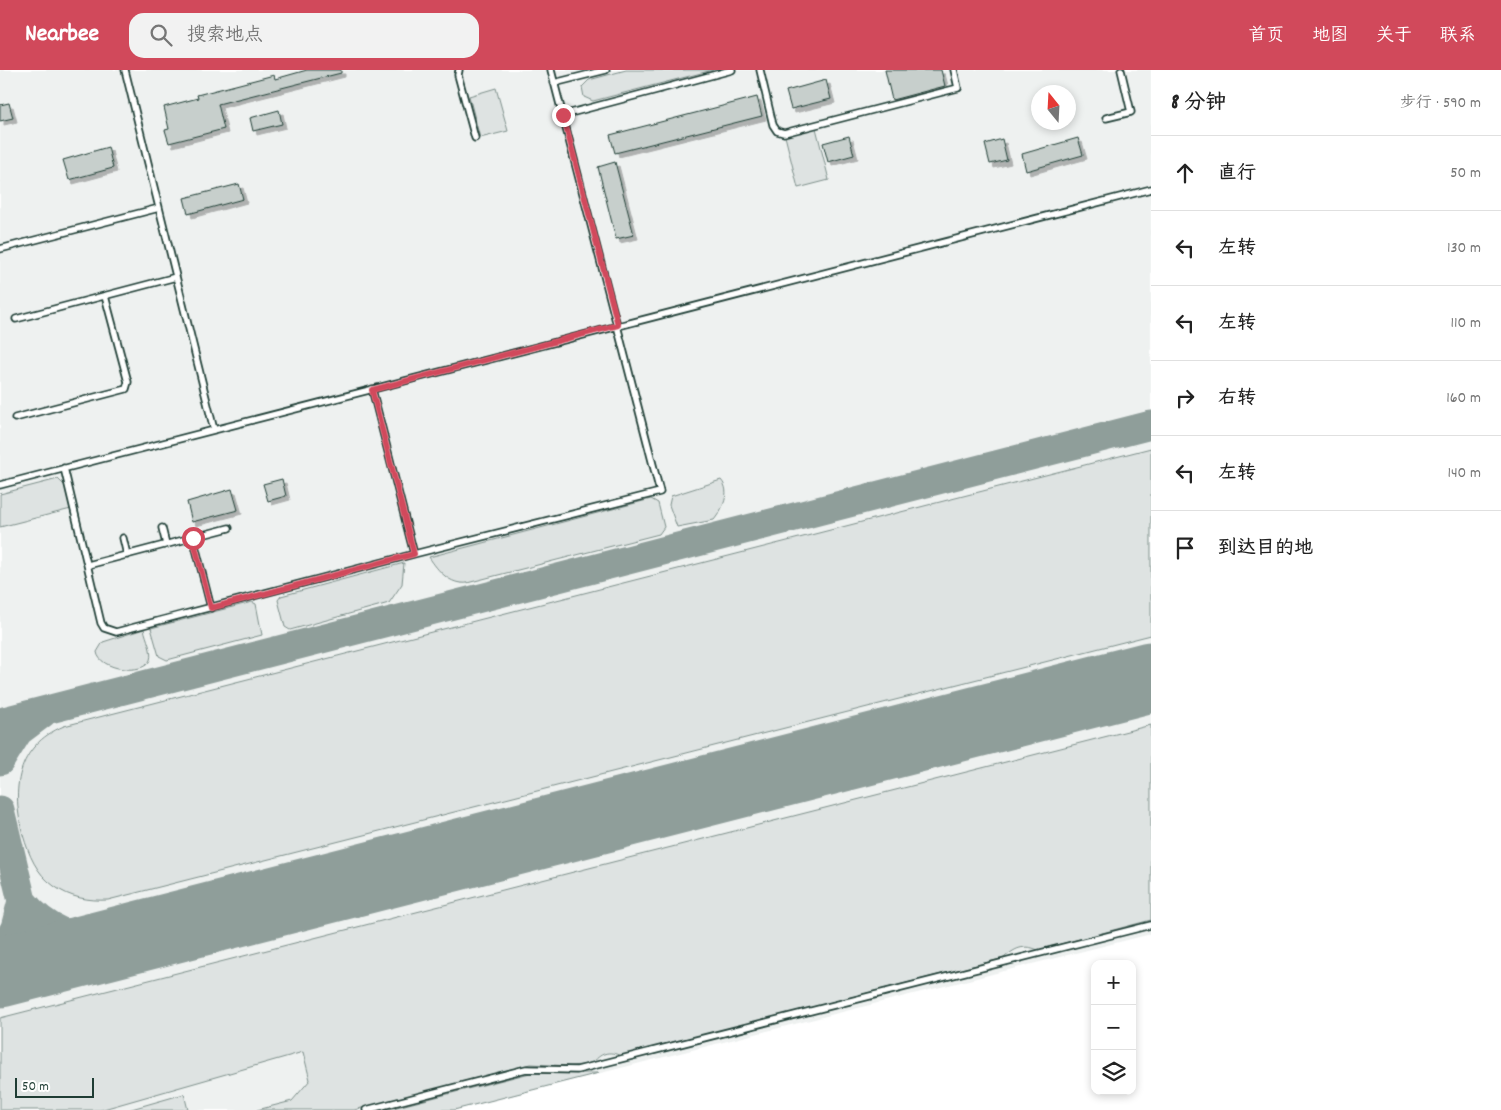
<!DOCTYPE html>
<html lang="zh">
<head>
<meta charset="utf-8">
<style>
	:root { --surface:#fff; --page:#f2f2f2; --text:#222; --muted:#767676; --line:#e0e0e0; --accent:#d1495b }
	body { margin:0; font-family:Dekko,"LXGW WenKai TC",sans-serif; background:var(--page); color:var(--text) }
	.controls { position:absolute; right:15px; bottom:15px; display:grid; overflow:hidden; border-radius:10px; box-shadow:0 2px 8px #0003 }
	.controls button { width:45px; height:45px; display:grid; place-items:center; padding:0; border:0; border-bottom:1px solid var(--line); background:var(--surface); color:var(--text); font:25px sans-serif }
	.compass { position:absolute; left:1031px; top:15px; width:45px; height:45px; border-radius:50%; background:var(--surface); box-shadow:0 2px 8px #0003; rotate:342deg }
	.scale { position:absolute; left:15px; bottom:12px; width:79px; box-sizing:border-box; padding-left:5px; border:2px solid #1f3d34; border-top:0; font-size:14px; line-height:18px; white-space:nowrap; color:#1f3d34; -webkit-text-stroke:4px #fff; paint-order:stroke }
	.stop { position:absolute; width:15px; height:15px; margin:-11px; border:4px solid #d1495b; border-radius:50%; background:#fff }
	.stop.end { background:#d1495b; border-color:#fff; box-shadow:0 1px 5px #0008 }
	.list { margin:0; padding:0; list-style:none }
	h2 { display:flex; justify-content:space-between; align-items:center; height:65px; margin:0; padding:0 20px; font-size:21px }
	h2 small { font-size:16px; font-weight:400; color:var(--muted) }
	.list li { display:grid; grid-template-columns:32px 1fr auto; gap:15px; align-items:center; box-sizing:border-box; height:75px; padding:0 20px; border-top:1px solid var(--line) }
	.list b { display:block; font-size:19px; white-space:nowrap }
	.list em { font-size:16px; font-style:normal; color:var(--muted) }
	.icon { flex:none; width:28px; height:28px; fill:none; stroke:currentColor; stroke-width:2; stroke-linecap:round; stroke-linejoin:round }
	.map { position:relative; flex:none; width:1151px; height:1040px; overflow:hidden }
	header { display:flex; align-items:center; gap:30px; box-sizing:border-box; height:70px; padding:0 25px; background:var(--accent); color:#fff }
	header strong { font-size:24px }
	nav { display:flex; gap:28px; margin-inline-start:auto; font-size:18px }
	.search { width:350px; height:45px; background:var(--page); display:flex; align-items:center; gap:12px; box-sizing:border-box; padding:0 18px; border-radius:15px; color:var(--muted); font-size:19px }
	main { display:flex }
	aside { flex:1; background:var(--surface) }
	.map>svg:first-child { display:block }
	.built { fill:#eef1f0; fill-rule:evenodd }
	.green { fill:#dee3e2; stroke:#7e908b }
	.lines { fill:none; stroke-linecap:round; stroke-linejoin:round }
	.taxiway { stroke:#8f9e9a; stroke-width:29 }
	.runway { stroke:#8f9e9a; stroke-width:71 }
	.building { fill:#c7cfcc; stroke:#1f3d34; filter:url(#shadow) }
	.service-casing { stroke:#1f3d34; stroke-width:9 }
	.service { stroke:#fff; stroke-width:5.5 }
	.route { stroke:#d1495b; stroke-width:6 }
</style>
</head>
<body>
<header>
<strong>Nearbee</strong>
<div class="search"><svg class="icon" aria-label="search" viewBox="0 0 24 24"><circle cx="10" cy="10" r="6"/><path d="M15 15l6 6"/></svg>搜索地点</div>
<nav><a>首页</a><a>地图</a><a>关于</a><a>联系</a></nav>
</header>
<main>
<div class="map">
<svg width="1151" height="1040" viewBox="0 0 1151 1040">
	<defs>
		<filter id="shadow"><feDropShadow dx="4" dy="4" stdDeviation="0" flood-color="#0004"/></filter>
	</defs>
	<rect width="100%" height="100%" fill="#fff"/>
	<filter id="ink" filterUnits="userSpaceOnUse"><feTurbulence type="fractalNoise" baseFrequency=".02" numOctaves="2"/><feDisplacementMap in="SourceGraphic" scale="10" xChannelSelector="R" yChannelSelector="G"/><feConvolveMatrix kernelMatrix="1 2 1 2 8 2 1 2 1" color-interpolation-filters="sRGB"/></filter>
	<g filter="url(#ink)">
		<path class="built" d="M 0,0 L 1151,0 L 1151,864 L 454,1040 L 0,1040 ZM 1038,22 L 1068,22 L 1068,52 L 1038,52 Z"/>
		<path class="green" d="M 626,0 L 713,0 L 593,31 L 584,27 L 582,17 L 589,10 Z
			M 496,18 L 508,61 L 480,68 L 469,26 Z
			M 816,58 L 829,110 L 798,118 L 785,66 Z
			M 1151,378 L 1151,565 L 108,830 C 89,831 70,828 54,816 C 36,803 29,785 23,765 C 11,720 16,676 64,656 Z
			M 58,409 L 65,416 L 71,439 L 0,457 L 0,424 Z
			M 721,410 C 732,422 722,440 714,450 L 677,457 L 669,435 L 671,426 Z
			M 651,429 L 658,433 L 664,457 L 659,464 L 467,513 C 450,515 438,501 429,487 Z
			M 404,493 L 402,514 L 389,533 L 290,560 L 285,557 L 278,530 L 281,526 Z
			M 252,532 L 256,534 L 262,565 L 167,590 L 159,586 L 151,558 Z
			M 144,559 C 146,568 153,582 150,590 C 144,606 99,600 97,582 L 103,572 Z
			M 1151,655 L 1151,850 L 1038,880 C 1024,874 1015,878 1004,888 L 621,986 C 609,980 600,983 592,994 L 571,996 L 531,994 L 354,1040 L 257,1040 L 292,1031 L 310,1010 L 303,982 L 100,1040 L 0,1040 L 0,948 Z
			M 530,1003 L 599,1003 L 454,1040 L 385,1040 Z
			M 184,1024 L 188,1040 L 128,1040 Z"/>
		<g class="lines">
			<path class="taxiway" d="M 0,652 L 1151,355
				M 0,691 L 18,662 L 42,644
				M 0,740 L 22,831
				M 0,884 L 15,858 L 22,831 C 48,863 73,868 112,873"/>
			<path class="runway" d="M 0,902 L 1151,607"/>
		</g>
		<path class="building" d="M 307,0 L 341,0 L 341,3 L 218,34 L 224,59 L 169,73 L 165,60 L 169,59 L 164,37 L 198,28 L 197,25 L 274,5 L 275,9 Z
			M 885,0 L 941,0 L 945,16 L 892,30 Z
			M 826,10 L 831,29 L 791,39 L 786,21 Z
			M 757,27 L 762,46 L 615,83 L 610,65 Z
			M 9,33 L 13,48 L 0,51 L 0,35 Z
			M 279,40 L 282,54 L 253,61 L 250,48 Z
			M 849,66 L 854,85 L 828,92 L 823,73 Z
			M 1078,68 L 1083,85 L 1026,101 L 1022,84 Z
			M 1002,69 L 1007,90 L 990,94 L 985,74 Z
			M 108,77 L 113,98 L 69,110 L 63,90 Z
			M 615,92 L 634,165 L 616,169 L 598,97 Z
			M 239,114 L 243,129 L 188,144 L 184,128 Z
			M 282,409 L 286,426 L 268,431 L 263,414 Z
			M 232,419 L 238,440 L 192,452 L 187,432 Z"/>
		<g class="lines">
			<defs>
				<path id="service" d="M 125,0 L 214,360
					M 459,0 L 458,5 L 475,68
					M 760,0 L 773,55 L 777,61 L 784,63 L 958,18 L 954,0
					M 554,13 L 606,0
					M 563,45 L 732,0
					M 1106,48 L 1131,42 L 1121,0
					M 0,179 L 159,138
					M 16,249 L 176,207
					M 372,319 L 414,484 L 660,422 L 551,0
					M 15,348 L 126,319 L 128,312 L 105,226
					M 64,398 L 101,553 L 104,558 L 116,562 L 414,484
					M 0,415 L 1151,119
					M 162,458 L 166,474
					M 193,467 L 211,538
					M 123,468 L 127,485
					M 88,495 L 229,458
					M 366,1040 L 526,999 L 577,1000 L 1151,855"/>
			</defs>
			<use href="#service" class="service-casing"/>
			<use href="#service" class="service"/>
		</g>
	</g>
	<g class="lines" filter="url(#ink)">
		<path class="route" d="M 193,468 L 211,538 L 414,484 L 372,320 L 618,255 L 563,45"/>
	</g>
</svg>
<div class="controls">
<button>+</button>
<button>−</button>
<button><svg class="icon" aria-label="layers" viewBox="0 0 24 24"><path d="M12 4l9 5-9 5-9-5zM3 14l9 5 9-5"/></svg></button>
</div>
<svg class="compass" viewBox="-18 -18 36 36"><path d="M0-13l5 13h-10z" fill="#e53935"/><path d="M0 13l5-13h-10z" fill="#767676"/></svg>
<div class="scale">50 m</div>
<div class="stop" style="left:193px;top:468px"></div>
<div class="stop end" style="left:563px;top:45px"></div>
</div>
<aside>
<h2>8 分钟<small>步行 · 590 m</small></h2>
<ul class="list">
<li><svg class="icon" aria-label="ahead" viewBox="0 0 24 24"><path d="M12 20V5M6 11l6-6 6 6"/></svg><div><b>直行</b></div><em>50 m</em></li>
<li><svg class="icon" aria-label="left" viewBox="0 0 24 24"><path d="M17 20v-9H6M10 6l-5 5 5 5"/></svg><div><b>左转</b></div><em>130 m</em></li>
<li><svg class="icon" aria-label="left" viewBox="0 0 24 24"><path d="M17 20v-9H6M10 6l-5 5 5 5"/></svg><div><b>左转</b></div><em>110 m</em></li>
<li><svg class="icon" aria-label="right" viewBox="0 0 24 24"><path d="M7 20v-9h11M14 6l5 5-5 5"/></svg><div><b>右转</b></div><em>160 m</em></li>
<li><svg class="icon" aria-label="left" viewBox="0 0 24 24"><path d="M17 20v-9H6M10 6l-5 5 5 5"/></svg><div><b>左转</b></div><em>140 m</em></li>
<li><svg class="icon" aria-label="arrive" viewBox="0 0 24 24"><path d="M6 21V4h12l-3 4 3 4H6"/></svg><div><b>到达目的地</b></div></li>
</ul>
</aside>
</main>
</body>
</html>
